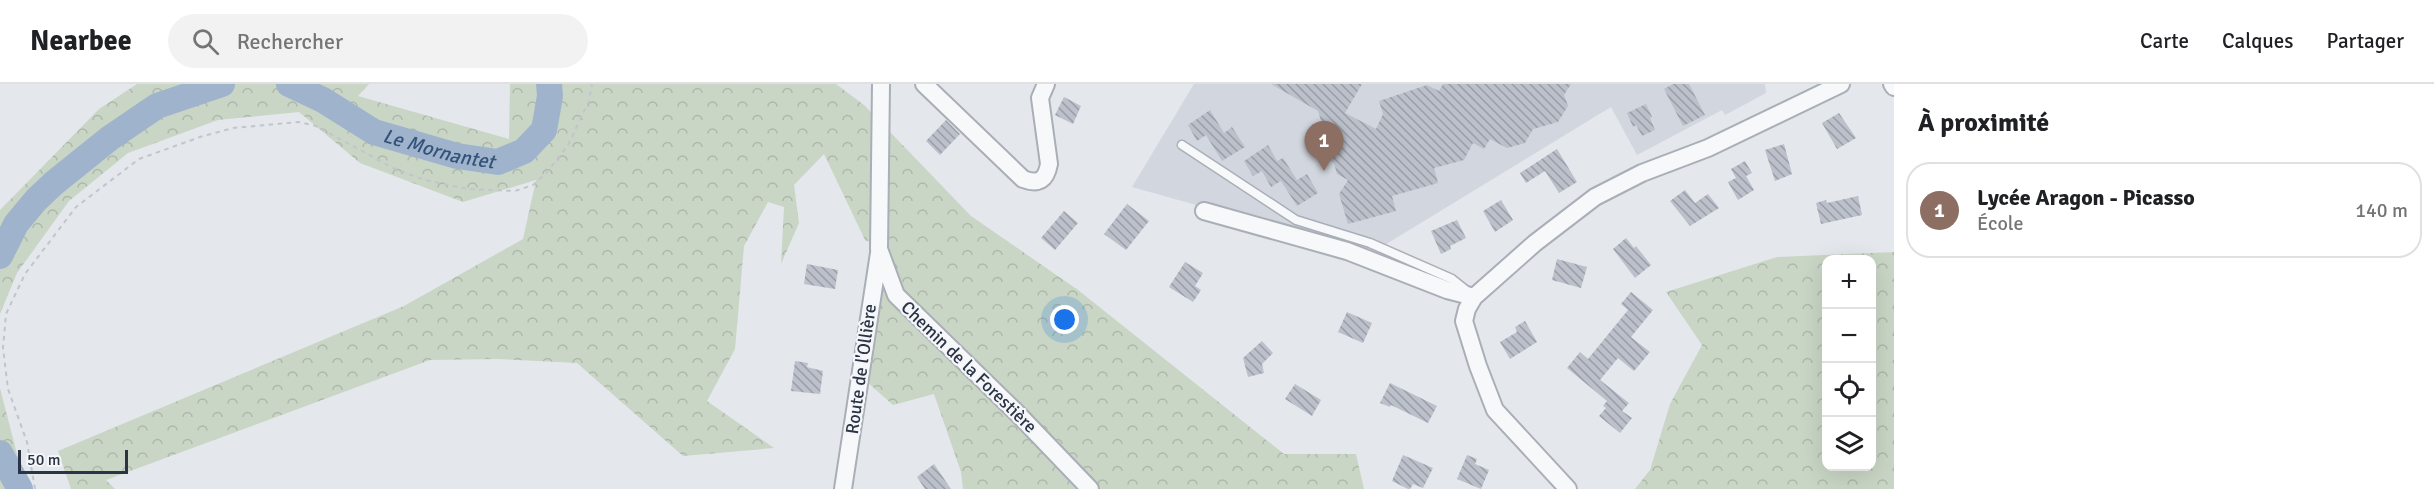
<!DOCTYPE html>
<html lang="fr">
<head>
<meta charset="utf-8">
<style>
	:root { --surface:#fff; --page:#f2f2f2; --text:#202124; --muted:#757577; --line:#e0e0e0; --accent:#ea580c }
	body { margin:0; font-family:Signika,sans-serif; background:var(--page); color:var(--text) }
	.controls { position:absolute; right:18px; bottom:18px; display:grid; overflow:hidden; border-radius:12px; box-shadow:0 6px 24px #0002 }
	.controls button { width:54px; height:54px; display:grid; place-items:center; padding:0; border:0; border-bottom:2px solid var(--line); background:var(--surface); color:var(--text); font:30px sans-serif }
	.scale { position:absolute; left:18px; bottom:15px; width:110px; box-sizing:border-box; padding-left:6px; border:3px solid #2b3445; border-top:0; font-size:16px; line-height:21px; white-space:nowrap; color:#2b3445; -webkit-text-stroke:4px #f4f6f9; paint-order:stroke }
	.you { position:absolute; left:1065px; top:236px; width:21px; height:21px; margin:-15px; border:4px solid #fff; border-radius:50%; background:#1a73e8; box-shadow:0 0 0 9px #1a73e833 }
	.badge { display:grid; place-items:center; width:39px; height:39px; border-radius:50%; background:var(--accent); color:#fff; font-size:20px; font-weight:700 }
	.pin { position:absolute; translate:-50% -50px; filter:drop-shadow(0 2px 3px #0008) }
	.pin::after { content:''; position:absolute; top:32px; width:21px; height:18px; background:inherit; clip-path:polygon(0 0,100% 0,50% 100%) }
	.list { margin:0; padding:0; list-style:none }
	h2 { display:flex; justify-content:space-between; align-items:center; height:78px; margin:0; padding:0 24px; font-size:26px }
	h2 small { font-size:20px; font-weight:400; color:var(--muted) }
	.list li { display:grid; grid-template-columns:39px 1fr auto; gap:18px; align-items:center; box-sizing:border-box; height:96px; margin:0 12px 12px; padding:0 12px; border:2px solid var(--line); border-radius:24px }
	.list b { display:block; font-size:22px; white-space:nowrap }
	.list p { margin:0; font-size:20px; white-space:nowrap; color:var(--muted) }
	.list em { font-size:20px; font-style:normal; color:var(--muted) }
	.icon { flex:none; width:33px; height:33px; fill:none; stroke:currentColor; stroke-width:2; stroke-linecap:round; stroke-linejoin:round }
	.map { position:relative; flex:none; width:1894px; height:405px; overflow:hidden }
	header { display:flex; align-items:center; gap:36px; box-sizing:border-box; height:84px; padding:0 30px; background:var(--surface); border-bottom:2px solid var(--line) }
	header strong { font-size:28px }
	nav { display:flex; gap:33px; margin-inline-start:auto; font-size:21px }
	.search { width:420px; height:54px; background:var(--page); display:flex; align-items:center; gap:15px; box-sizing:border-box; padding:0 21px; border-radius:33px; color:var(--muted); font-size:22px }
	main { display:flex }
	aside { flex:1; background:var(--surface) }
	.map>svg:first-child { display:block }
	.built { fill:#d2d6de }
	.forest { fill:url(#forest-crowns); fill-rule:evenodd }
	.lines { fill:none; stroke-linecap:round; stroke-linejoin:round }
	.river { stroke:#9fb4cc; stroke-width:26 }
	.building { fill:url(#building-back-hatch) }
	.lane-casing { stroke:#a9aeb7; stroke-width:11 }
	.street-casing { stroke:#a9aeb7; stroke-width:20 }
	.path { stroke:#c2c5cb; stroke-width:2; stroke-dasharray:4.5 4.5; stroke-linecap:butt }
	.lane { stroke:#f7f8fa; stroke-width:8 }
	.street { stroke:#f7f8fa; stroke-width:16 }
	.labels { text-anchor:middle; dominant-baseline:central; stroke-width:4.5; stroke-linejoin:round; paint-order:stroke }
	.street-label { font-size:18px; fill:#2b3445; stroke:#f4f6f9 }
	.water-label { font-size:20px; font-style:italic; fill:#34527a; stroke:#f4f6f9 }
</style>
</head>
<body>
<header>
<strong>Nearbee</strong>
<div class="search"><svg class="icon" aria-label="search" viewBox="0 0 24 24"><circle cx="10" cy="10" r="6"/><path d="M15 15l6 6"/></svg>Rechercher</div>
<nav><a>Carte</a><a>Calques</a><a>Partager</a></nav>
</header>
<main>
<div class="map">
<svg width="1894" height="405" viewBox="0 0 1894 405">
	<defs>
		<pattern id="forest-crowns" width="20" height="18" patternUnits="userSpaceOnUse" patternTransform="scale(1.5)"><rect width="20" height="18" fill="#c9d6c5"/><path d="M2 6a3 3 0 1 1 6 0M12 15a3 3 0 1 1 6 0" fill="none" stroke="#adb8ab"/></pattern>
		<pattern id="building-back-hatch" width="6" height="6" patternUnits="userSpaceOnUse" patternTransform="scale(1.5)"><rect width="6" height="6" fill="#bbc0ca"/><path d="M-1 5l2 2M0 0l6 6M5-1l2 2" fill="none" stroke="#989da6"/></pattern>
	</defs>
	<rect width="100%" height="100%" fill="#e4e7ec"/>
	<path class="built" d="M 1194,0 L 1765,0 L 1766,9 L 1725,31 L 1722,26 L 1637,71 L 1611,23 L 1388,159 L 1375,171 L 1132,103 Z"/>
	<path class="forest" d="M 137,0 L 369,0 L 358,12 L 509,55 L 510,0 L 836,0 L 864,21 L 971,132 L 1078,206 L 1284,370 L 1356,370 L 1364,405 L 963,405 L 961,388 L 934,310 L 893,321 L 867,298 L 880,203 L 888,167 L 865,156 L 824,70 L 794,101 L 799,139 L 781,180 L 784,123 L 768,118 L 744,162 L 735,265 L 707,317 L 774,364 L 683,372 L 577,279 L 498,275 L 430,276 L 106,396 L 115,405 L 71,405 L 58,367 L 404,222 L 523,155 L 536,96 L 463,118 L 360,79 L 299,28 L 218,36 L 128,69 L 69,117 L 17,189 L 0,230 L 0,126 L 99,25 Z
		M 1894,168 L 1894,405 L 1635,405 L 1650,386 L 1670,320 L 1702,261 L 1666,208 L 1777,173 ZM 1826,176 L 1872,176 L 1872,382 L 1826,382 Z
		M 0,304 L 26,405 L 0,405 Z"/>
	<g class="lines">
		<g class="river">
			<path id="s1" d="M 289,0 L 323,16 L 374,48 L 457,72 L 498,78 L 524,67 L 544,46 L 550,12 L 549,0"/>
			<path d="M 0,172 L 16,140 L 36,116 L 54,99 L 110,54 L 157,22 L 222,0"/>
			<path d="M 0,369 L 20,405"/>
		</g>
	</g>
	<path class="building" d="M 1271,0 L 1362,0 L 1345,29 L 1376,45 L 1383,30 L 1379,17 L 1427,1 L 1439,7 L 1443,0 L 1571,0 L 1564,11 L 1568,22 L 1558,38 L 1533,45 L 1525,59 L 1507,64 L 1490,55 L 1484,65 L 1473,59 L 1464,76 L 1434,84 L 1438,99 L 1392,112 L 1396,127 L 1348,140 L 1339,110 L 1348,96 L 1337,90 L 1334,79 L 1320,71 L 1327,56 L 1318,27 Z
		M 1673,0 L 1689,0 L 1705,31 L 1683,42 L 1664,5 Z
		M 1064,13 L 1081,22 L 1073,40 L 1055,31 Z
		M 1646,20 L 1652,33 L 1650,34 L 1655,46 L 1642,52 L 1636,41 L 1633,43 L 1627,29 Z
		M 1210,26 L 1224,49 L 1232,43 L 1245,63 L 1222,77 L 1206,51 L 1197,57 L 1188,41 Z
		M 1839,29 L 1856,54 L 1837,65 L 1822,39 Z
		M 946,36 L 960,50 L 940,71 L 926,57 Z
		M 1784,60 L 1792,90 L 1775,97 L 1765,66 Z
		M 1268,61 L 1277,77 L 1283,74 L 1297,96 L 1307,90 L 1318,109 L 1297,122 L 1281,97 L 1271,103 L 1262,87 L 1253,92 L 1244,77 Z
		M 1557,65 L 1577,98 L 1559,109 L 1545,87 L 1526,99 L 1520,89 Z
		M 1745,77 L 1752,89 L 1746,92 L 1754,106 L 1738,116 L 1728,98 L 1736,94 L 1731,85 Z
		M 1685,106 L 1695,119 L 1708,110 L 1719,124 L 1690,142 L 1670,117 Z
		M 1858,112 L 1862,131 L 1821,140 L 1816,119 L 1826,116 L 1827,119 Z
		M 1501,116 L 1513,136 L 1495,148 L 1483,127 Z
		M 1127,120 L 1149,137 L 1126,166 L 1104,150 Z
		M 1064,127 L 1078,139 L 1055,166 L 1041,154 Z
		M 1457,136 L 1466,154 L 1450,162 L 1451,165 L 1441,170 L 1431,147 Z
		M 1626,154 L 1634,164 L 1636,162 L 1651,181 L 1635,194 L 1613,165 Z
		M 1557,175 L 1587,183 L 1581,204 L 1552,196 Z
		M 1185,178 L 1203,189 L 1195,202 L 1201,206 L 1193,218 L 1169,203 Z
		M 807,180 L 838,186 L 835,205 L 804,200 Z
		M 1631,208 L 1653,226 L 1631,253 L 1650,268 L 1634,287 L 1618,274 L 1600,296 L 1629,319 L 1622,327 L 1632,334 L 1620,349 L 1599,332 L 1606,324 L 1603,322 L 1607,317 L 1567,284 L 1580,268 L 1588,275 L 1628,226 L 1621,220 Z
		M 1347,228 L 1372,239 L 1363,259 L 1338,248 Z
		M 1525,237 L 1537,258 L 1510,275 L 1500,258 L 1517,248 L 1515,243 Z
		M 1262,257 L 1273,269 L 1262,280 L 1264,289 L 1248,293 L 1243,274 Z
		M 795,277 L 808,279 L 807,283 L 823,287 L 820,310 L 791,307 Z
		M 1390,299 L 1437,322 L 1428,339 L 1391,321 L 1390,323 L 1380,319 Z
		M 1295,300 L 1321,316 L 1312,332 L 1285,315 Z
		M 1403,371 L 1433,384 L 1423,404 L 1413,400 L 1410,405 L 1408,405 L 1392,397 Z
		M 1467,371 L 1477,375 L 1475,380 L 1489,386 L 1481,405 L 1457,395 Z
		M 934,380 L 951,405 L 925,405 L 917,393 Z"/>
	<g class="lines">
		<defs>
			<path id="lane" d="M 1182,61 L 1296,136 L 1370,159 L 1452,195 L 1467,207"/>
			<path id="street" d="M 881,0 L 879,165 L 896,211 L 1018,330 L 1090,405
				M 924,0 L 1023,95 C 1039,101 1046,96 1049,80 L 1040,14 L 1046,0
				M 1892,0 L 1894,3
				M 1204,127 L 1347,167 L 1447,206 L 1474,213
				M 843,405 L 879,169
				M 1568,405 L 1495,326 L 1478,282 L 1464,237 L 1467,225 L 1474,213 L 1535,159 L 1595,113 L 1642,89 L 1708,64 L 1841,0"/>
		</defs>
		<use href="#lane" class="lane-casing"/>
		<use href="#street" class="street-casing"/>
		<path class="path" d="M 35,405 L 27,358 L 8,305 L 3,264 L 6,230 L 25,190 L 76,123 L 139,75 L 200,53 L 233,44 L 299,38 L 316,42 L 395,85 L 425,96 L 468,105 L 515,107 L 533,101 L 547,88 L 568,61 L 589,17 L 592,0"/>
		<use href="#lane" class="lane"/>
		<use href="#street" class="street"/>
	</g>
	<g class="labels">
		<g class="street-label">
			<text transform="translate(969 283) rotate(44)">Chemin de la Forestière</text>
			<text transform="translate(861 285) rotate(-82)">Route de l'Ollière</text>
		</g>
		<g class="water-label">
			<text stroke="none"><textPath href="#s1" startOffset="165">Le Mornantet</textPath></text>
		</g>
	</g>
</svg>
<div class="controls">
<button>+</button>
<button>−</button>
<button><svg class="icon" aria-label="locate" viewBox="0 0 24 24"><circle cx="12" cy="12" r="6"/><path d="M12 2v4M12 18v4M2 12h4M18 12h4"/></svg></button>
<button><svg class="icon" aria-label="layers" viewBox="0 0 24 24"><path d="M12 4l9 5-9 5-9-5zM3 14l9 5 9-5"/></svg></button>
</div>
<div class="scale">50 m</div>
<div class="you"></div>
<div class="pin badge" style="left:1324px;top:87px;background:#8d6e63">1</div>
</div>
<aside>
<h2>À proximité<small></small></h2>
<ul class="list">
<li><span class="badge" style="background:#8d6e63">1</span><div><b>Lycée Aragon - Picasso</b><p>École</p></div><em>140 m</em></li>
</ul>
</aside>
</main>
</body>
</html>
